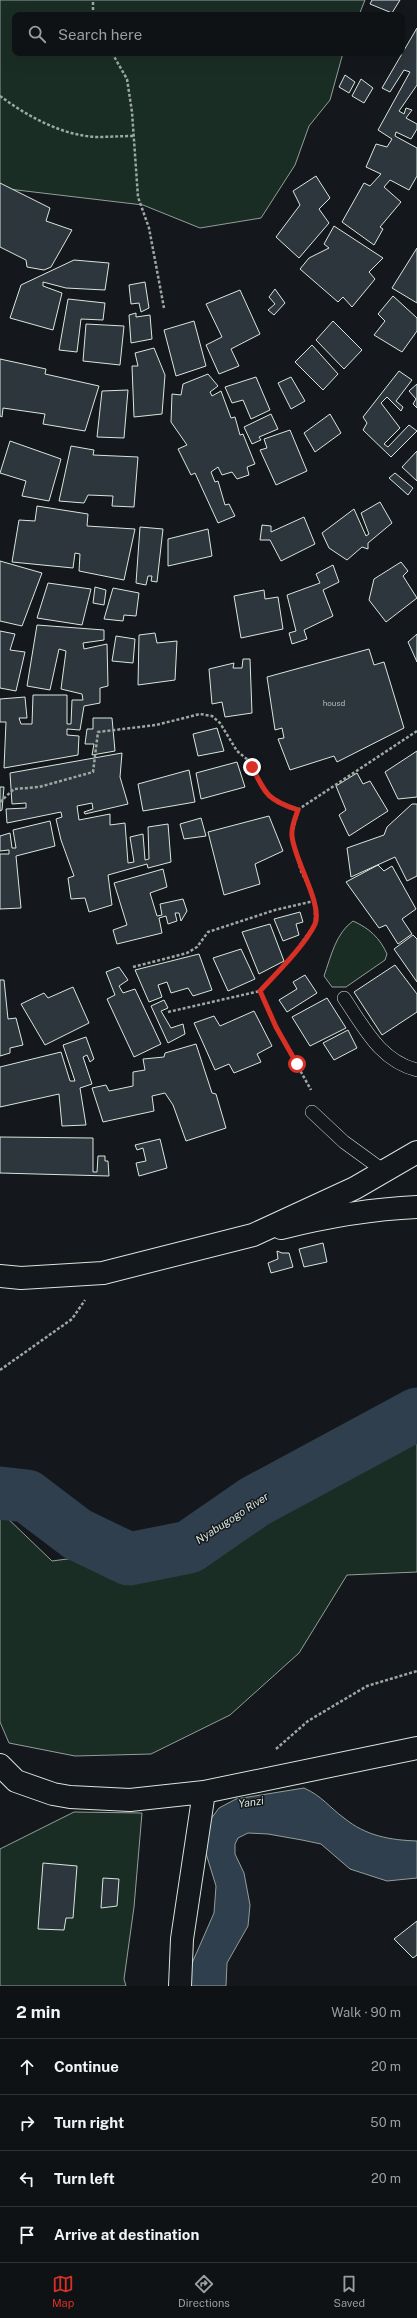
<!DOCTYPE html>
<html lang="en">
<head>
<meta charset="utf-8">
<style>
	:root { --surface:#0f1215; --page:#181b1e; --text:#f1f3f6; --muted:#9b9ea0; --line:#2f3234; --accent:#d93025 }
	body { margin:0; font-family:"Public Sans",sans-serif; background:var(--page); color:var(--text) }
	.stop { position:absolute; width:12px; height:12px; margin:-9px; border:3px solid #d93025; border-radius:50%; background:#fff }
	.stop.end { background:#d93025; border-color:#fff; box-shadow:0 1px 4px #0008 }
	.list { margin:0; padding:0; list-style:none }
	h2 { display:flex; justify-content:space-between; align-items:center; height:52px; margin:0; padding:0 16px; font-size:17px }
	h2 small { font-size:13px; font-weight:400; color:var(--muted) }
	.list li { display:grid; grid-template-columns:26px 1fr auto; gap:12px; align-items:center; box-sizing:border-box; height:56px; padding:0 16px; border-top:1px solid var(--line) }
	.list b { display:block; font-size:15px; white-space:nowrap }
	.list em { font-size:13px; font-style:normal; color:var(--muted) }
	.icon { flex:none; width:22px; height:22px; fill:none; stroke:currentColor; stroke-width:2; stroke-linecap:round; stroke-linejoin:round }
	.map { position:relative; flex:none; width:417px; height:1986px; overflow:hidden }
	.search { position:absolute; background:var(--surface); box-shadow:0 4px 16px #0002; left:12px; right:12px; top:12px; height:44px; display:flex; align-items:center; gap:10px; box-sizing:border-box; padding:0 14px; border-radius:8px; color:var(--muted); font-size:15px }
	.sheet { height:276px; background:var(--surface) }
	nav { display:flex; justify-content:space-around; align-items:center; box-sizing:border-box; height:56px; border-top:1px solid var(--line); background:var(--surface); font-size:11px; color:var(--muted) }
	nav a { display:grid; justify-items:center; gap:2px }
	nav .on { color:var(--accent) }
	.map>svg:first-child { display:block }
	.green { fill:#1a2d24; stroke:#939e99 }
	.water { fill:#2f3f4d; stroke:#939e99 }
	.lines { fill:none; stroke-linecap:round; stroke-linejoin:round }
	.river { stroke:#2f3f4d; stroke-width:53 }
	.building { fill:#2c363c; stroke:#d8e6dc }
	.service-casing { stroke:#d8e6dc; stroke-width:14 }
	.minor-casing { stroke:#d8e6dc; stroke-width:24 }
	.trunk-casing { stroke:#d8e6dc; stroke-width:24 }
	.path { stroke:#9da8a2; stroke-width:2.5; stroke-dasharray:3 2; stroke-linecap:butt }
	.service { stroke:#14181c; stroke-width:13 }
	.minor { stroke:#14181c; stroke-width:22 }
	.trunk { stroke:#14181c; stroke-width:22 }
	.route { stroke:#d93025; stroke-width:5 }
	.labels { text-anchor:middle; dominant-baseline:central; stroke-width:3; stroke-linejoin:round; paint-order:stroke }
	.number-label { font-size:8px; fill:#adbab4 }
	.water-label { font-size:11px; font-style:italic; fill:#d8e6dc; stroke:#14181c }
</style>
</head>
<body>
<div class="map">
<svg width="417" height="1986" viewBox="0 0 417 1986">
	<rect width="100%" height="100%" fill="#14181c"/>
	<path class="green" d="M 0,0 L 365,0 L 359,15 L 15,15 L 15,53 L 343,53 L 330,100 L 309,126 L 295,165 L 261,218 L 200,228 L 143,205 L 0,188 Z
		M 353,921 C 369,928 380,938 387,954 L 385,960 L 346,987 L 332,987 L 324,976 C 331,956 336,933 353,921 Z
		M 417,1426 L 417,1572 L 347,1575 L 299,1653 L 230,1715 L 151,1754 L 75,1756 L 9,1743 L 0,1722 L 0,1511 L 52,1561 L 90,1556 L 124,1571 L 197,1552 L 255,1510 Z
		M 74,1812 L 142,1813 L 134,1907 L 124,1979 L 126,1986 L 0,1986 L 0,1849 Z"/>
	<path class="water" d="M 304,1788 C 322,1796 329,1807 344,1818 C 366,1836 390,1840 417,1841 L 417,1878 L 387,1881 L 350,1869 L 321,1844 L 302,1840 L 268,1834 L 248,1833 L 238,1838 L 235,1844 L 235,1854 L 244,1873 L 250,1905 L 248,1926 L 227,1963 L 226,1986 L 188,1986 L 189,1970 L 214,1913 L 216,1886 L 204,1847 L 208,1823 L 219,1808 L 236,1799 Z"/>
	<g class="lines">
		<path class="river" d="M 0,1493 L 27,1496 L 77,1534 L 129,1559 L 189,1547 L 254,1502 L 417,1414"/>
	</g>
	<path class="building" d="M 372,0 L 400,0 L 392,13 L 370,4 Z
		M 417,28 L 417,85 L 399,111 L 404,114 L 406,108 L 412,110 L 406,118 L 417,124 L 417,129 L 411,139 L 396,132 L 395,136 L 417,148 L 417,176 L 409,190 L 390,180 L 384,187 L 401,202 L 380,227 L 383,229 L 374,245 L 342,222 L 364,183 L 370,186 L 381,174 L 366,167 L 376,144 L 387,147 L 392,139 L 378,130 L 410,72 L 404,70 L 390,92 L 382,88 Z
		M 345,75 L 355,82 L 349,93 L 339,87 Z
		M 361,79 L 373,88 L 364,103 L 352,96 Z
		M 316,176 L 330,198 L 319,209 L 329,223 L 299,258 L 276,237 L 300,205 L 293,191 Z
		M 0,183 L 50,208 L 46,221 L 72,230 L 51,267 L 44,270 L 27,267 L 26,260 L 0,247 Z
		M 334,226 L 383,258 L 369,272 L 375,279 L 352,307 L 343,297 L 338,302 L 300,269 L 309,258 L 329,248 L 324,244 Z
		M 417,248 L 417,303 L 392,288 Z
		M 74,260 L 109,263 L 105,290 L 66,288 L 43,282 L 43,286 L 62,293 L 53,330 L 10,318 L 21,285 Z
		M 145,282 L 149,308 L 141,312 L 139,303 L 131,304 L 129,285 Z
		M 275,289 L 285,303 L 274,315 L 268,310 L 275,304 L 269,297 Z
		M 240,290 L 260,334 L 231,349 L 239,366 L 219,374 L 206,345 L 222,337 L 206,304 Z
		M 393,296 L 417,318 L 417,331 L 402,352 L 374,335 L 385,321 L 378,314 Z
		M 68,299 L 105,303 L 103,320 L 81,319 L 77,352 L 59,350 Z
		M 136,313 L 136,317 L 150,315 L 152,339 L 131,343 L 129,315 Z
		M 194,321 L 206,366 L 176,376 L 164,330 Z
		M 333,321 L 362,350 L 344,369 L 316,340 Z
		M 86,324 L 124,326 L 120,365 L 83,361 Z
		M 312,345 L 338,374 L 323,390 L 295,362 Z
		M 154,348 L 165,375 L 162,414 L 134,417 L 132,366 L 138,366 L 135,353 Z
		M 0,359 L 46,369 L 45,374 L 99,386 L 85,431 L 43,424 L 45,414 L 3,408 L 2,417 L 0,416 Z
		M 399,371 L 412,380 L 396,401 L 403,407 L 401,411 L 387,397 L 381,403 L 400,428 L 384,444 L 388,447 L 409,425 L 417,431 L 391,457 L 363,430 L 367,423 L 363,417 Z
		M 208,374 L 218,386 L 210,392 L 212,396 L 221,391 L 231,418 L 235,417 L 240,435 L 243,434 L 255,464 L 247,467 L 249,475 L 237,479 L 232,472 L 222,475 L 218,467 L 211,472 L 215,482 L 218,481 L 225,505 L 229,504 L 235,516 L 218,523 L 195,473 L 191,475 L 178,449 L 187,445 L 171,422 L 172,394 L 181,395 L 183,384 Z
		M 256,377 L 270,410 L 251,419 L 243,400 L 232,403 L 225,387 Z
		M 291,377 L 305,401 L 291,409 L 278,383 Z
		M 417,384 L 417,408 L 413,404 L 416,399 L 409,391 Z
		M 128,390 L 124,438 L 97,437 L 102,391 Z
		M 271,414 L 278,429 L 259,437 L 261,440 L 252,444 L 244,427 Z
		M 330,414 L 341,433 L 315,452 L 304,433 Z
		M 290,430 L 307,471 L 276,485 L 260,450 L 267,448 L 264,439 Z
		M 10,441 L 61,459 L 49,501 L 22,496 L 26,481 L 0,473 Z
		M 71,446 L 94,450 L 93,455 L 138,457 L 134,507 L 112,506 L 113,496 L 88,495 L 84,503 L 59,501 Z
		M 417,451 L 417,481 L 402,467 Z
		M 395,473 L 413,488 L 408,495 L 389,478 Z
		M 380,502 L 392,523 L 368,543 L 368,549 L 362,547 L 347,560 L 329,548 L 322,533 L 354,509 L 366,536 L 369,534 L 361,513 Z
		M 37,506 L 88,514 L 87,526 L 135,529 L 124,580 L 79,571 L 80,554 L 75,553 L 73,568 L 12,562 L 19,520 L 35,521 Z
		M 304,517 L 315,544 L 281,561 L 270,540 L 260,540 L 262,525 L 271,526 L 271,532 Z
		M 140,527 L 163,529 L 157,582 L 151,581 L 152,576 L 148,576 L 146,585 L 136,583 Z
		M 208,529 L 212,556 L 168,566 L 168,539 Z
		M 0,561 L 42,573 L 22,626 L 0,621 Z
		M 401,562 L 408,571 L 403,576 L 417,598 L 386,622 L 369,600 L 374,579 Z
		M 333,565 L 339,582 L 323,590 L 333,616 L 304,630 L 307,639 L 292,644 L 289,633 L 296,631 L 287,595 L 320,583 L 316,574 Z
		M 48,583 L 91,589 L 82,625 L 37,618 Z
		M 95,587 L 106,590 L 104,605 L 93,603 Z
		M 113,588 L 139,593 L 136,616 L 124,615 L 123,621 L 104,619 Z
		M 264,590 L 265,599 L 278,597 L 283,629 L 241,638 L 234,596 Z
		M 37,625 L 104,630 L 104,640 L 83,643 L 84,649 L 107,644 L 108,686 L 100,688 L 100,703 L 84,706 L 80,730 L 67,729 L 67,735 L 79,736 L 78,755 L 4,768 L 6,722 L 0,722 L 0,699 L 25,697 L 27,718 L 19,718 L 21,724 L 32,724 L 33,695 L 67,695 L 67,724 L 71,724 L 72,700 L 83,700 L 82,694 L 61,689 L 66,651 L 59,649 L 50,690 L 27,686 Z
		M 0,631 L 15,634 L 10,650 L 25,652 L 16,691 L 0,688 Z
		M 155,633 L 157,643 L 177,641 L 175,680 L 138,685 L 139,635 Z
		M 417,634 L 417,662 L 408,642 Z
		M 116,636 L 135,639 L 133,663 L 112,661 Z
		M 369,649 L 374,665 L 384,662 L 404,728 L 337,762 L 334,756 L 290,770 L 278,739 L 284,738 L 282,728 L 275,730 L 267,677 Z
		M 243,659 L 250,659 L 252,713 L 225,717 L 222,702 L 212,704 L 209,669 L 234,663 L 233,668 L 242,668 Z
		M 93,718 L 112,718 L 115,751 L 92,755 L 94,744 L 85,744 L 87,729 L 93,729 Z
		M 217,728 L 224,751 L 198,756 L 193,734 Z
		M 417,751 L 417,797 L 398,799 L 385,772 Z
		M 122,753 L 120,777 L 128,804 L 85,814 L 84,812 L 93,809 L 92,803 L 77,806 L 79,820 L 110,814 L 110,825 L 125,823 L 128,863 L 134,862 L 130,837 L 143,834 L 145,860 L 149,859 L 148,827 L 168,824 L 171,862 L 148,868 L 147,864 L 108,875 L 112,905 L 89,912 L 85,898 L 71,899 L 68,878 L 74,876 L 61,840 L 56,819 L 62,817 L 61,812 L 7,823 L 6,809 L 26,808 L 26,803 L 12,804 L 10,773 Z
		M 237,762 L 245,787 L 201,799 L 196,773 Z
		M 189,770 L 195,802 L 143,811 L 138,784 Z
		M 357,773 L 363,784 L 370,781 L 388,811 L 349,836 L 339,815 L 346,810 L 336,786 Z
		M 0,787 L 4,787 L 2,810 L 0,811 Z
		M 412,804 L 417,804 L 417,876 L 407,881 L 395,857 L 351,877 L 347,848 L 384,835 L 387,827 Z
		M 269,816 L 283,851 L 255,864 L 260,884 L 224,895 L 208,832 Z
		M 201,818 L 206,836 L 184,839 L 180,824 Z
		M 50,821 L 55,846 L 16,856 L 21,908 L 0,909 L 0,854 L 9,854 L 9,850 L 0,851 L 0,836 L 10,833 L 12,848 L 16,848 L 13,830 Z
		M 378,865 L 384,871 L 392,866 L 416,909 L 402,919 L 412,934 L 398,944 L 386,925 L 379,928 L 346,882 Z
		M 163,869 L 167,887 L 150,893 L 157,916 L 162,915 L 160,904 L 183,899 L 187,911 L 181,921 L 179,913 L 175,913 L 177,921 L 168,924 L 166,916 L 159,918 L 162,933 L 117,944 L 113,930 L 127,925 L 114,883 Z
		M 300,912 L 303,922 L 296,924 L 299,935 L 283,941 L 274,919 Z
		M 270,924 L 284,961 L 259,974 L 242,932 Z
		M 413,935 L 417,939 L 417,982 L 394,949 Z
		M 241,949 L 255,979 L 228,991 L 213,958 Z
		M 199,954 L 212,990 L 193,996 L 188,988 L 171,993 L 167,982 L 158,985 L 162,997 L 149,1002 L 135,970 Z
		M 395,965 L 417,994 L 417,1012 L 382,1035 L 354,992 Z
		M 119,967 L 128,980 L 119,986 L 123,993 L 135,989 L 161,1044 L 134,1057 L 107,999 L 115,995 L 106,972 Z
		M 305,975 L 317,993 L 287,1012 L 279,1000 L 297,989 L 293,982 Z
		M 0,980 L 4,980 L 8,1019 L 16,1018 L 23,1045 L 10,1048 L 10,1053 L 0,1056 Z
		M 73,987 L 89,1023 L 45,1045 L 21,1004 L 44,993 L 48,998 Z
		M 327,998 L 346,1028 L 310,1046 L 292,1017 Z
		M 164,1000 L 168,1008 L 161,1011 L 171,1028 L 183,1024 L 185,1034 L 168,1043 L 151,1006 Z
		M 254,1011 L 272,1046 L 257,1054 L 261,1062 L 234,1073 L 229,1064 L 215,1070 L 194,1023 L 214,1016 L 220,1026 Z
		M 348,1030 L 357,1048 L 334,1060 L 323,1043 Z
		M 86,1037 L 94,1059 L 90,1062 L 87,1055 L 83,1057 L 92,1084 L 80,1088 L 86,1125 L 62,1126 L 59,1094 L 0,1107 L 0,1067 L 61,1052 L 70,1081 L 75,1081 L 63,1045 Z
		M 196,1044 L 212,1093 L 216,1094 L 226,1128 L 186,1141 L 173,1105 L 165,1093 L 152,1096 L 154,1111 L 103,1122 L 92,1088 L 106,1085 L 109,1091 L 133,1086 L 133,1072 L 145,1070 L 143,1059 L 164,1057 L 165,1053 Z
		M 0,1137 L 93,1138 L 93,1172 L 97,1172 L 98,1156 L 105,1156 L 105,1161 L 108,1161 L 109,1176 L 0,1173 Z
		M 160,1139 L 167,1168 L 139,1176 L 136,1163 L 146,1161 L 143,1148 L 137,1150 L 135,1145 Z
		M 323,1243 L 327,1262 L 304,1267 L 299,1249 Z
		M 277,1251 L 282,1253 L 289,1253 L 293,1267 L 271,1273 L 268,1263 L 278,1259 Z
		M 43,1863 L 77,1866 L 73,1918 L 66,1918 L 64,1930 L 38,1929 Z
		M 103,1878 L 119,1879 L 117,1906 L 101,1908 Z
		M 417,1921 L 417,1955 L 413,1958 L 394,1939 Z"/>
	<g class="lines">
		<defs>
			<path id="service" d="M 344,998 C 364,1027 380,1061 417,1070
				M 312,1112 L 344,1142 L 384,1171"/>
			<path id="minor" d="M 281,1228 C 325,1217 371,1209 417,1207
				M 0,1765 L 16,1781 L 53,1794 L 70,1797 L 130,1800 L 204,1792 L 417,1748
				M 180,1986 L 182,1939 L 204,1792"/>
			<path id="trunk" d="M 0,1276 L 21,1278 L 103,1273 L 253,1235 L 355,1188 L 417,1152"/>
		</defs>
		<use href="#service" class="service-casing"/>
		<use href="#minor" class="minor-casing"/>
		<use href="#trunk" class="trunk-casing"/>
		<path class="path" d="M 93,15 L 93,0
			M 112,53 L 127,79 L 132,112 L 138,197 L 149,228 L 164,308
			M 0,96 C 27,116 61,135 96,137 C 109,137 121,136 134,136
			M 0,802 L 14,789 L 39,787 L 93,772 L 98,732 L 156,725 L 200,714 L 212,716 L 220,723 L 237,751 L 248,760 L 268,796 L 278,803 L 299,809
			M 133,967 L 187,953 L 197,947 L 208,932 L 275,910 L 314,901
			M 260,991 L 276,1027 L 311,1090
			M 168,1012 L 260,991 L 295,952 L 315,924 L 315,908 L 312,893 L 301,871 L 291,836 L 299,809 L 417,731
			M 0,1370 L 72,1319 L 85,1300
			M 276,1749 L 308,1721 L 367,1686 L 417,1671"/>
		<use href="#service" class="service"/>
		<use href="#minor" class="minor"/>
		<use href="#trunk" class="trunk"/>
	</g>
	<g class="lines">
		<path class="route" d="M 252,767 C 266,795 268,800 298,810 C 295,818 291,827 292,836 C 294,860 323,904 315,924 C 306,944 275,975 260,991 L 276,1027 L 297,1064"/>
	</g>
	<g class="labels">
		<g class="number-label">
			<text x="334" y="703">housd</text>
		</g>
		<g class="water-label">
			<text transform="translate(232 1518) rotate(-33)">Nyabugogo River</text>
			<text transform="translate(251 1802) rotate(-8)">Yanzi</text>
		</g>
	</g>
</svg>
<div class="stop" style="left:297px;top:1064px"></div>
<div class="stop end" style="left:252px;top:767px"></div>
<div class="search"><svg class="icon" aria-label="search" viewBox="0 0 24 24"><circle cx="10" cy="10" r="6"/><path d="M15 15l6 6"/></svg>Search here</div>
</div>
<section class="sheet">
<h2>2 min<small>Walk · 90 m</small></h2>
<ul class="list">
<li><svg class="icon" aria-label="ahead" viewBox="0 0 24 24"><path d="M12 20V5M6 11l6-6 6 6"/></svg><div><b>Continue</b></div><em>20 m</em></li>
<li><svg class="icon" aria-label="right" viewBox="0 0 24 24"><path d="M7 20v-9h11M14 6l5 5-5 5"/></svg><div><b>Turn right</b></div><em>50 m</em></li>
<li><svg class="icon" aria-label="left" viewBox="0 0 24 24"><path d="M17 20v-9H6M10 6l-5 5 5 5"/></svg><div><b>Turn left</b></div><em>20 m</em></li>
<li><svg class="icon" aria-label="arrive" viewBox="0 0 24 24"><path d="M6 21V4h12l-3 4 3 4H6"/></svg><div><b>Arrive at destination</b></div></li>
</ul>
</section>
<nav>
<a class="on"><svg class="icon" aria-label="map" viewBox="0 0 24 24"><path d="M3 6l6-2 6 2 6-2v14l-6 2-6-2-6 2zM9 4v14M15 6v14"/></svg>Map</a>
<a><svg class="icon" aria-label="directions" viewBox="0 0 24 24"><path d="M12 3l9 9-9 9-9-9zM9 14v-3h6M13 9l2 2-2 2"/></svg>Directions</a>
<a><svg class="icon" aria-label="saved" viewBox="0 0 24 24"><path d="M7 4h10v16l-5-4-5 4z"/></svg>Saved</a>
</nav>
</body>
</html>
